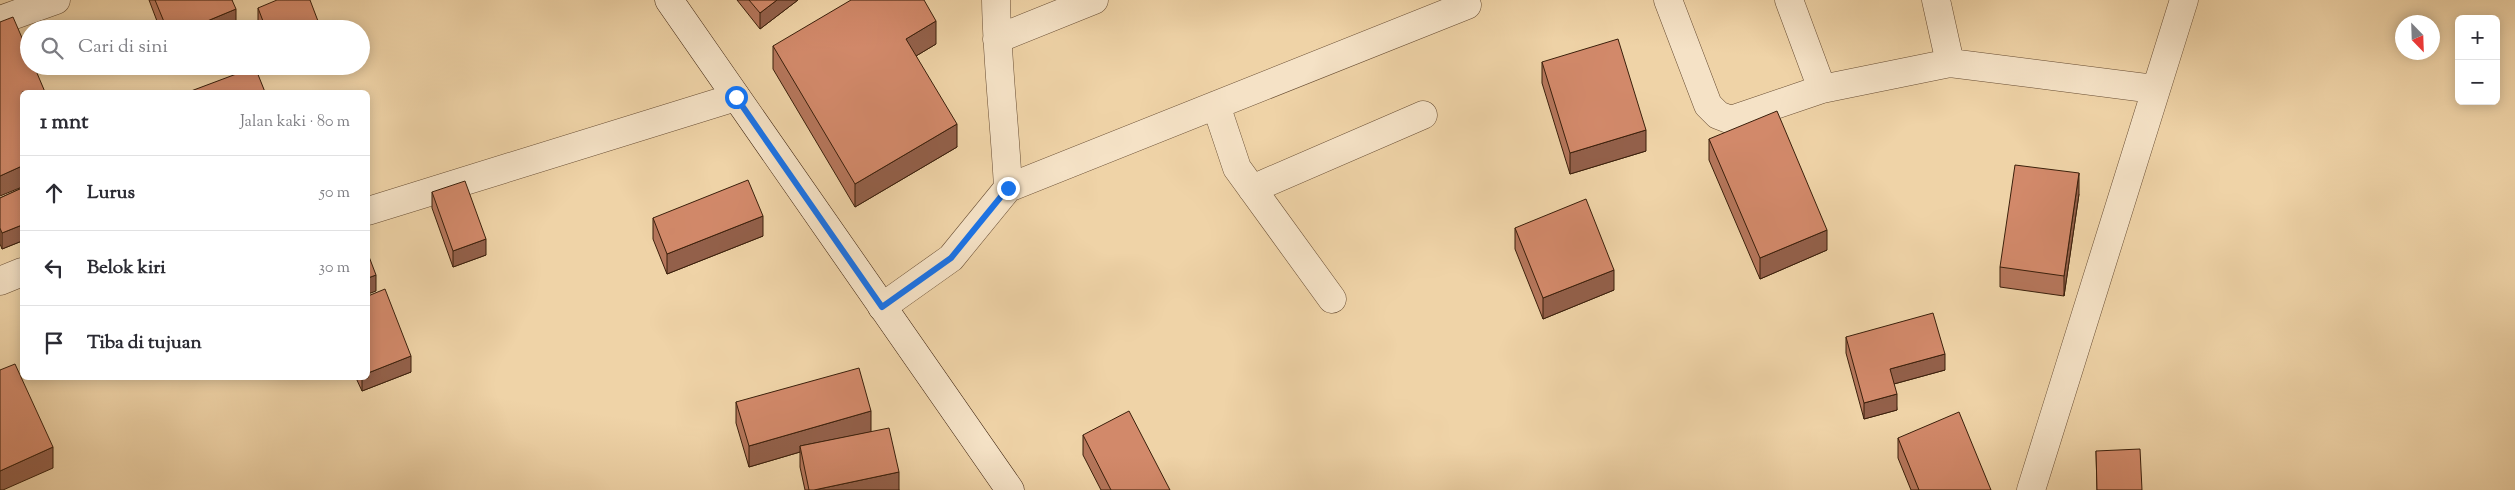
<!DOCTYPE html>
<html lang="id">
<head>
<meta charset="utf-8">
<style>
	:root { --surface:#fff; --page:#f2f2f3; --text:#2b2b33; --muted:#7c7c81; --line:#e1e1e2 }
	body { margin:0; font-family:"Sorts Mill Goudy",serif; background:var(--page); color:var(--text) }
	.controls { position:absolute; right:15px; top:15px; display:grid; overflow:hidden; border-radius:8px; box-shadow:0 2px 12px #0003 }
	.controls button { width:45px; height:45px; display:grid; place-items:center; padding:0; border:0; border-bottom:1px solid var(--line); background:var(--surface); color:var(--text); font:25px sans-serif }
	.compass { position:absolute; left:2395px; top:15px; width:45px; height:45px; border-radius:50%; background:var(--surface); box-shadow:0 2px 12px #0003; rotate:157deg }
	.stop { position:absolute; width:15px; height:15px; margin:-11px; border:4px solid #1a73e8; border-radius:50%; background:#fff }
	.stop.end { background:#1a73e8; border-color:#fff; box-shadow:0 1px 5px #0008 }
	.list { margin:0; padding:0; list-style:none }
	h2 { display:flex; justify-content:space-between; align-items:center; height:65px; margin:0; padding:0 20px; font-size:21px }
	h2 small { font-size:16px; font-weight:400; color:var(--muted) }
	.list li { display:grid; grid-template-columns:32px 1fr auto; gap:15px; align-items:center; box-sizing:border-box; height:75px; padding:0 20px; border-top:1px solid var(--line) }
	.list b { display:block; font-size:19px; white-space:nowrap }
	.list em { font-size:16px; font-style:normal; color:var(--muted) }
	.icon { flex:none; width:28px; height:28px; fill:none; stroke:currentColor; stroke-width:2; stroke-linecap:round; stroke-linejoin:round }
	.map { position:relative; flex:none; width:2515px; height:490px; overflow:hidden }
	.search { position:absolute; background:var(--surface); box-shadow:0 2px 12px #0003; left:20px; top:20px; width:350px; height:55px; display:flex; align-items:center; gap:12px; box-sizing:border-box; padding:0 18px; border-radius:28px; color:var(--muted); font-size:19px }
	.panel { position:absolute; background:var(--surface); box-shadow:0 2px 12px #0003; left:20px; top:90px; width:350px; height:290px; border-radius:8px }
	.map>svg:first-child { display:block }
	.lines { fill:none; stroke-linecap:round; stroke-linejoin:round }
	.minor-casing { stroke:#674c32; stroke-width:29 }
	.secondary-casing { stroke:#3a1f0b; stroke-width:29 }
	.minor { stroke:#f5e2c6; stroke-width:28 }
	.secondary { stroke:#f5e2c6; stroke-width:28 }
	.wall { fill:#b5765b; stroke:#3a1f0b }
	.shaded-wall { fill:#93604a; stroke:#3a1f0b }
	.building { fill:#d2896a; stroke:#3a1f0b }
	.route { stroke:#1a73e8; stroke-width:6 }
</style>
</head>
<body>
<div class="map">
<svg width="2515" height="490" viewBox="0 0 2515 490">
	<rect width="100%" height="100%" fill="#efd3a7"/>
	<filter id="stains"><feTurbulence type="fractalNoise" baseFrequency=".004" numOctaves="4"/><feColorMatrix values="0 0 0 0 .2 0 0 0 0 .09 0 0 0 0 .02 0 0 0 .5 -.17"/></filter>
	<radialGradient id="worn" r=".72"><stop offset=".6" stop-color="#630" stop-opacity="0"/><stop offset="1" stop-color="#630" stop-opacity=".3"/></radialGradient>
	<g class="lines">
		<defs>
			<path id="minor" d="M 1668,0 L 1708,105 L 1718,115 L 1731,120 L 1822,89 L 1950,63 L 2154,89
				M 1789,0 L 1822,89
				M 1936,0 L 1950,63
				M 0,20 L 56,0
				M 997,39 L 1094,0
				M 1216,105 L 1237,168 L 1332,299
				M 1008,188 L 1467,5
				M 1252,189 L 1423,115
				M 368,211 L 736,97
				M 0,281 L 22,272
				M 882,307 L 951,258 L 1008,188 C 1005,126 997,63 996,0
				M 2031,490 L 2184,0"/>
			<path id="secondary" d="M 669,0 L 1010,490"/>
		</defs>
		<use href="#minor" class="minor-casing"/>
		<use href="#secondary" class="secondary-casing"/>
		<use href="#minor" class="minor"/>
		<use href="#secondary" class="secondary"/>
	</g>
	<path class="wall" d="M 149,0 L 232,0 L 236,25 L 227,29 L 160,29 Z
		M 737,0 L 798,0 L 760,29 Z
		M 258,8 L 321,29 L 260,29 L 258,24 Z
		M 936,44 L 916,56 L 957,147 L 855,207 L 773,69 L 773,46 Z
		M 1542,62 L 1646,151 L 1570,174 L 1542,83 Z
		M 1709,139 L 1827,250 L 1760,279 L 1709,160 Z
		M 22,188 L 22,241 L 2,249 L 0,244 L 0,198 Z
		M 432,192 L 486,255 L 453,267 L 432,208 Z
		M 2079,194 L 2064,296 L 2000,287 L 2000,267 Z
		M 653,218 L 763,236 L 667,274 L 653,239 Z
		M 1515,228 L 1614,290 L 1543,319 L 1515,249 Z
		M 1846,337 L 1945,370 L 1894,384 L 1897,410 L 1864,419 L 1846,353 Z
		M 411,372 L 362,391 L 356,378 L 368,378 Z
		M 736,402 L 871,431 L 899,490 L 805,490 L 800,467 L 800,452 L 749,467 L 736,423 Z
		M 1083,435 L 1170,490 L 1101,490 L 1083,455 Z
		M 1898,438 L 1991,490 L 1911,490 L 1898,458 Z
		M 2096,451 L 2142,490 L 2097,490 Z"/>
	<path class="shaded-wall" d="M 777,0 L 798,0 L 760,29 L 760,13 Z
		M 236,9 L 236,25 L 227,29 L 188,29 Z
		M 936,21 L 936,44 L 906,62 L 906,39 Z
		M 277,66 L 285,66 L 277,70 Z
		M 957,124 L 957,147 L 855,207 L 855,184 Z
		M 1646,130 L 1646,151 L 1570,174 L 1570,153 Z
		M 22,166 L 22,187 L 0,196 L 0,176 Z
		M 2079,173 L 2079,194 L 2064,296 L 2064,276 Z
		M 763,216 L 763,236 L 667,274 L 667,254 Z
		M 22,225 L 22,241 L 2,249 L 2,233 Z
		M 1827,230 L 1827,250 L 1760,279 L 1760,258 Z
		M 486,239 L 486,255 L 453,267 L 453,251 Z
		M 1614,270 L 1614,290 L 1543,319 L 1543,298 Z
		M 376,275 L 376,291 L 368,294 L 368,278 Z
		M 1945,354 L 1945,370 L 1890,385 L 1890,369 Z
		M 411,356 L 411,372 L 362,391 L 362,378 L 368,378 L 368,373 Z
		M 1897,394 L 1897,410 L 1864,419 L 1864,403 Z
		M 871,411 L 871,432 L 800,446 L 800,452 L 749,467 L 749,446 Z
		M 53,447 L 53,468 L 3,490 L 0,490 L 0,471 Z
		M 899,472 L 899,490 L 814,490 Z"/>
	<path class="building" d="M 155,0 L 232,0 L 236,9 L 188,29 L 167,29 Z
		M 277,0 L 310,0 L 321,29 L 266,29 L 258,8 Z
		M 749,0 L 777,0 L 760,13 Z
		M 851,0 L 924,0 L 936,21 L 906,39 L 957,124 L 855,184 L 773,46 Z
		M 13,17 L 29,54 L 29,66 L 34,66 L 45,92 L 22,92 L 22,166 L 0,176 L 0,22 Z
		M 1618,39 L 1646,130 L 1570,153 L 1542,62 Z
		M 255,67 L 265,92 L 191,92 L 191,91 Z
		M 1777,111 L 1827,230 L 1760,258 L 1709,139 Z
		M 2015,165 L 2079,173 L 2064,276 L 2000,267 Z
		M 748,180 L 763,216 L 667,254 L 653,218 Z
		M 465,181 L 486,239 L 453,251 L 432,192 Z
		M 22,188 L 22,225 L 2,233 L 0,228 L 0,198 Z
		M 1586,199 L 1614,270 L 1543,298 L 1515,228 Z
		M 368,254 L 376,275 L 368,278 Z
		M 385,289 L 411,356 L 368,373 L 368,296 Z
		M 1933,313 L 1945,354 L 1890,369 L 1897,394 L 1864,403 L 1846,337 Z
		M 15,364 L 53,447 L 0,471 L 0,370 Z
		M 859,368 L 871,411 L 749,446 L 736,402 Z
		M 1129,411 L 1170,490 L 1111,490 L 1083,435 Z
		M 1959,412 L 1991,490 L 1919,490 L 1898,438 Z
		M 889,428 L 899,472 L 814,490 L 809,490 L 800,446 Z
		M 2140,449 L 2142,490 L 2097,490 L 2096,451 Z"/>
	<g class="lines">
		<path class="route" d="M 736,97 L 882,307 L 951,258 L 1008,188"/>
	</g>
	<rect width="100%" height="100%" filter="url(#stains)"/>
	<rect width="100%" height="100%" fill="url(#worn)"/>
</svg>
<div class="controls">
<button>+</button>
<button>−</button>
</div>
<svg class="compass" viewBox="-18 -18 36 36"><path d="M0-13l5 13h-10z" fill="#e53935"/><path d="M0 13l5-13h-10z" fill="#7c7c81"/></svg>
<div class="stop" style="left:736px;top:97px"></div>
<div class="stop end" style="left:1008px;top:188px"></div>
<div class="search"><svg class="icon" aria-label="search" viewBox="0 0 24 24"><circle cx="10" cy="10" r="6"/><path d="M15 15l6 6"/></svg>Cari di sini</div>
<section class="panel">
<h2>1 mnt<small>Jalan kaki · 80 m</small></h2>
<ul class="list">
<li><svg class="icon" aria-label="ahead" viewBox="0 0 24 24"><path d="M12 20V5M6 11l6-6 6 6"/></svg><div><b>Lurus</b></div><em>50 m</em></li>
<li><svg class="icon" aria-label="left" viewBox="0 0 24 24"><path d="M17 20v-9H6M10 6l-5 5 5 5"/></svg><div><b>Belok kiri</b></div><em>30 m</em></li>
<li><svg class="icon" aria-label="arrive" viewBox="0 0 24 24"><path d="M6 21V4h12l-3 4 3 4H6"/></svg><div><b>Tiba di tujuan</b></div></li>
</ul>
</section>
</div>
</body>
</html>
